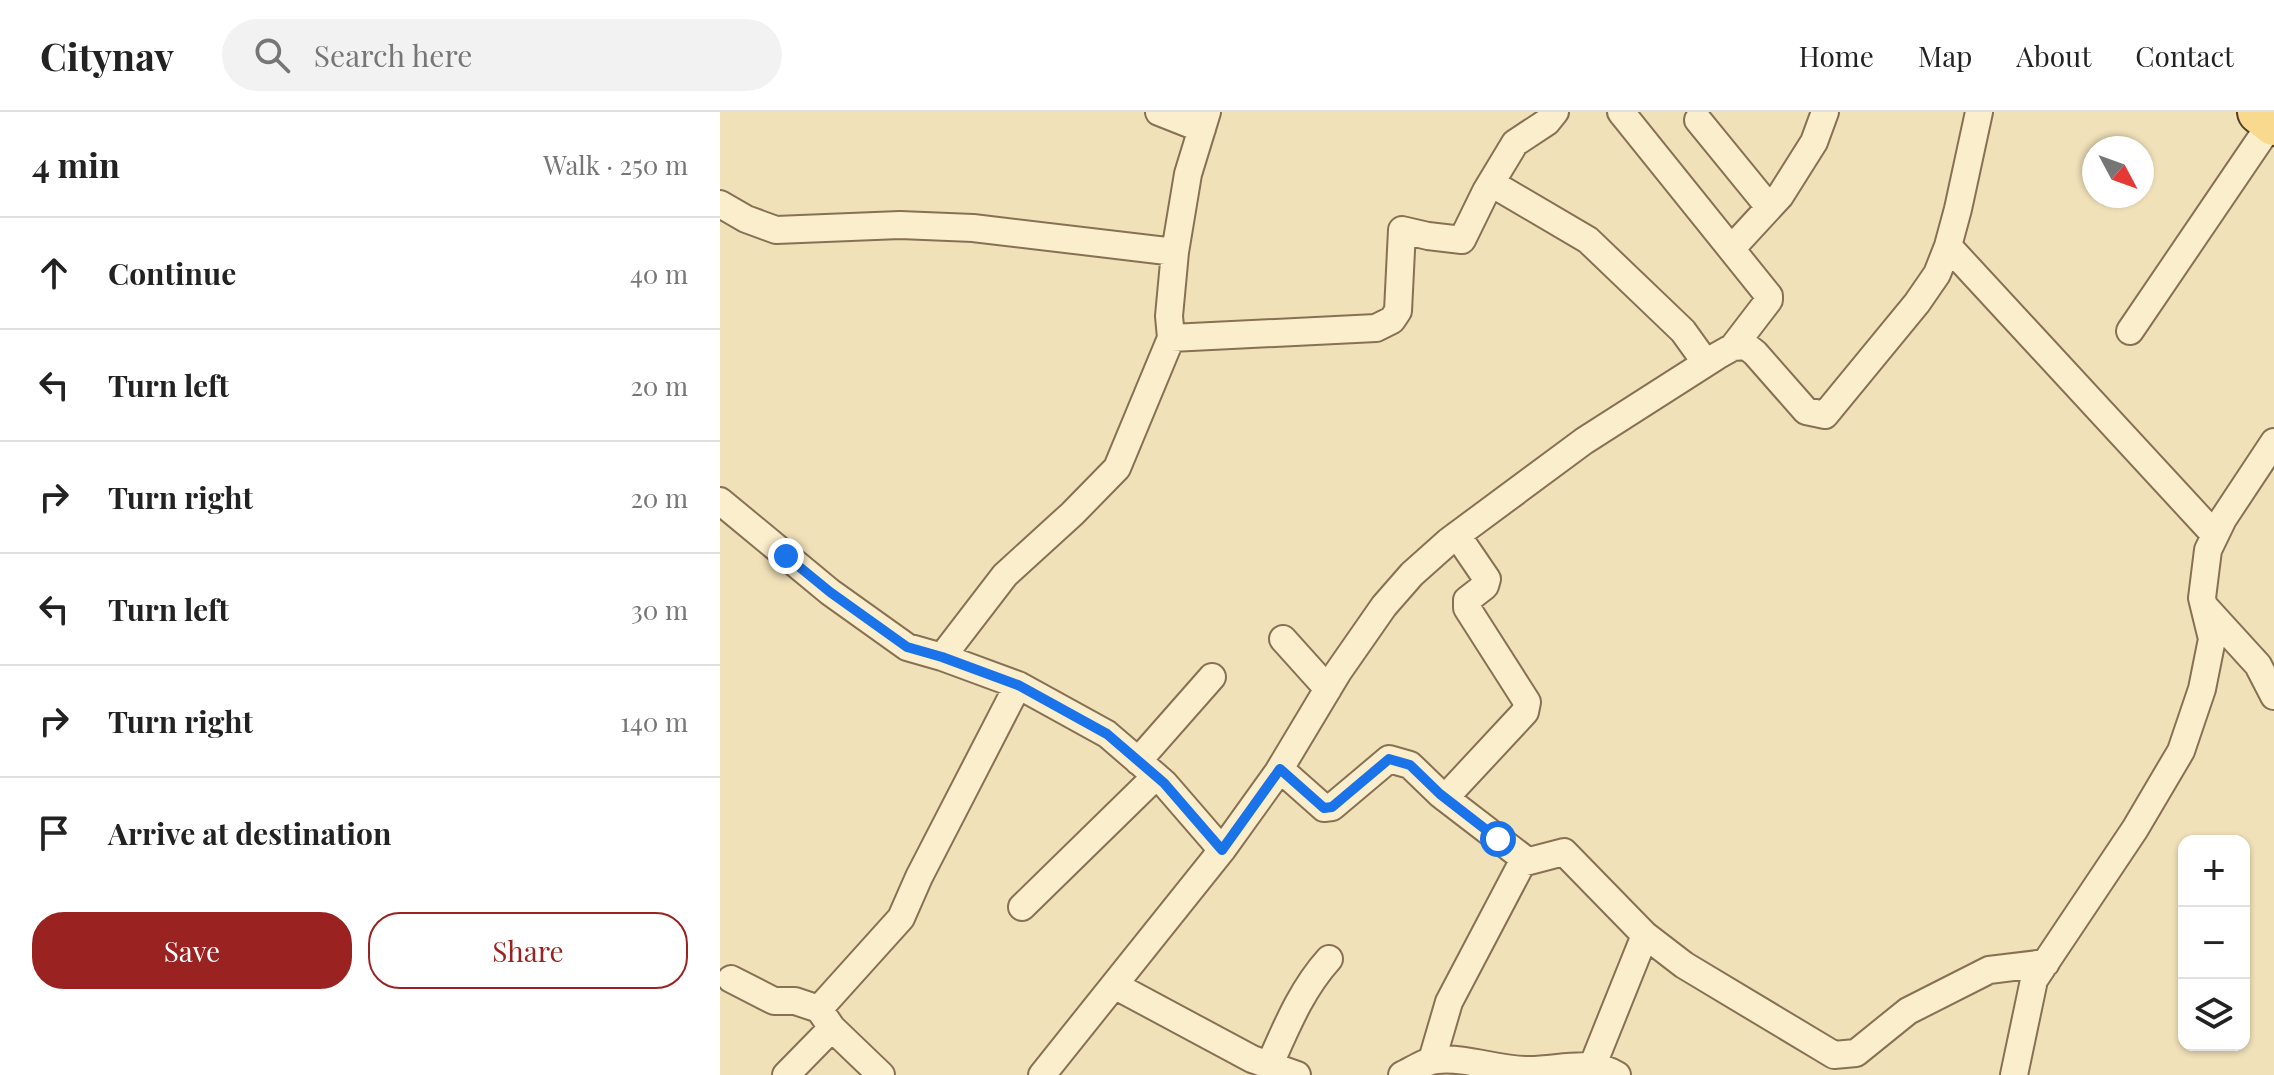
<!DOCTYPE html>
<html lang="en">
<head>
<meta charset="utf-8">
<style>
	:root { --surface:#fff; --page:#f2f2f2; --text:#222; --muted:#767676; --line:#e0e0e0; --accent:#9a2220 }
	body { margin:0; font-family:"Playfair Display",serif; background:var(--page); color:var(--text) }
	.controls { position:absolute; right:24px; bottom:24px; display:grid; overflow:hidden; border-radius:16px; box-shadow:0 2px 6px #0004 }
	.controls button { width:72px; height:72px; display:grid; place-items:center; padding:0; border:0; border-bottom:2px solid var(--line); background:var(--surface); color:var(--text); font:40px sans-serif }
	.compass { position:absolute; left:1362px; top:24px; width:72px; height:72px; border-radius:50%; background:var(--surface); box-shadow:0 2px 6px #0004; rotate:131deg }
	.stop { position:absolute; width:24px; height:24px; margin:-18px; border:6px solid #1a73e8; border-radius:50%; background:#fff }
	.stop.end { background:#1a73e8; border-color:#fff; box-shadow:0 2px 8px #0008 }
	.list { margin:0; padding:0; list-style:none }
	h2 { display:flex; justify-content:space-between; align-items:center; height:104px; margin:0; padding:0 32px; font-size:34px }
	h2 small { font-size:26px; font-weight:400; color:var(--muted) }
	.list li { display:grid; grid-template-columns:52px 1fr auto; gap:24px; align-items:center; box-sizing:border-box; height:112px; padding:0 32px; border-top:2px solid var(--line) }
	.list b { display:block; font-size:30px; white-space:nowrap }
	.list em { font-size:26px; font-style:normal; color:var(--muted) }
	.actions { display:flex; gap:16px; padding:24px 32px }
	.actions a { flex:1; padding:18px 0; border:2px solid var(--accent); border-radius:32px; text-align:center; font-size:28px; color:var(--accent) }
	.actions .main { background:var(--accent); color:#fff }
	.icon { flex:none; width:44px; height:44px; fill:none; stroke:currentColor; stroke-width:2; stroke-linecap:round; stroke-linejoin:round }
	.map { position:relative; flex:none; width:1554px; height:963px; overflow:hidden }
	header { display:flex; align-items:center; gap:48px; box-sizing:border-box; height:112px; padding:0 40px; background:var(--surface); border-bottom:2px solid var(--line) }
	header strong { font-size:38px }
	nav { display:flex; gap:44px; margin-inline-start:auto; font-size:28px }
	.search { width:560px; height:72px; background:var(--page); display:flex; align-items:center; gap:20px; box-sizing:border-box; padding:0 28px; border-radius:44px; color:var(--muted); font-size:30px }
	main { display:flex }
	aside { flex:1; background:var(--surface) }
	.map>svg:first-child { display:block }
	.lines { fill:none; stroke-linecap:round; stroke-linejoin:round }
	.street-casing { stroke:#877053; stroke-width:30 }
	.primary-casing { stroke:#543e28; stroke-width:46 }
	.street { stroke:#fbeecc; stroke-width:26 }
	.primary { stroke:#f8d98d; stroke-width:42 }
	.route { stroke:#1a73e8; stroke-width:10 }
</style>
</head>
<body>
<header>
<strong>Citynav</strong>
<div class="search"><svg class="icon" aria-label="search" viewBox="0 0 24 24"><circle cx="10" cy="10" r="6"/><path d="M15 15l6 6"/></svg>Search here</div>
<nav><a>Home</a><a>Map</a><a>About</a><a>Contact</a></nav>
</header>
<main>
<aside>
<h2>4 min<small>Walk · 250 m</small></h2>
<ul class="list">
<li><svg class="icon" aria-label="ahead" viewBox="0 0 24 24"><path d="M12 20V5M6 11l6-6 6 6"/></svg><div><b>Continue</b></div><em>40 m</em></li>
<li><svg class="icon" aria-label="left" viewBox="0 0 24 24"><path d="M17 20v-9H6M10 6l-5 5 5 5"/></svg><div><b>Turn left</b></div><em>20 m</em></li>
<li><svg class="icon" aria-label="right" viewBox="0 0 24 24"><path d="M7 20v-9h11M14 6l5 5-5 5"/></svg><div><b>Turn right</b></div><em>20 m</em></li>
<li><svg class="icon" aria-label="left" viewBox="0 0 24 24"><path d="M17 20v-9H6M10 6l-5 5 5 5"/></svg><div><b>Turn left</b></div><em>30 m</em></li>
<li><svg class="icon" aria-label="right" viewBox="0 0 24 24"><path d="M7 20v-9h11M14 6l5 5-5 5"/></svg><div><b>Turn right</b></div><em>140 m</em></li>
<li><svg class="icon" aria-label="arrive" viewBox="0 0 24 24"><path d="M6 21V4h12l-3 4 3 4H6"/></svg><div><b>Arrive at destination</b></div></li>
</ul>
<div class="actions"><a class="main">Save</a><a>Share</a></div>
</aside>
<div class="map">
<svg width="1554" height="963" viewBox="0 0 1554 963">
	<rect width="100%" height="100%" fill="#f0e1b9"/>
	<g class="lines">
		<defs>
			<path id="street" d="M 439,0 L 482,17
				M 901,0 L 1049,184 L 1049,188 L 1013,235
				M 978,8 L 1049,95
				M 771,71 L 868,128 L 963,219 L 986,251
				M 0,92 L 26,107 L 56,118 L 180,113 L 253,116 L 455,140
				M 1228,134 L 1495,423
				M 1012,136 L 1060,84 L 1094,30 L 1105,0
				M 1410,219 L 1552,10
				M 451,226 L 656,216 L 672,208 L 678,199 L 682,118 L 708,124 L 742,128 L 766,79 L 795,31 L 827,10 L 835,0
				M 0,389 L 110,480 L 187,535 L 222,545 L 298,573 L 387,622 L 444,671 L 502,738
				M 1486,496 L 1538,553 L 1554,584
				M 563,527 L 608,577
				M 222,545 L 285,463 L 352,402 L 397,356 L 451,226 L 449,204 L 455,140 L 468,62 L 487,0
				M 418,649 L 492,565
				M 560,657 L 604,696 L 612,695 L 669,647 L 690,653 L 720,682 L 802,745 L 802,751 L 729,890 L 712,948
				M 725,686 L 805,600 L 807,590 L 747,496 L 747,488 L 765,474 L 767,467 L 737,423
				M 802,751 L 844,740 L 925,823 L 964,853 L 1114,943 L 1136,941 L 1188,899 L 1269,858 L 1326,851
				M 302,795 L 436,664
				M 11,867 L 54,889 L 75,889 L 99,897 L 112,916 L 161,963
				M 394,873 L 532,947 L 577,963
				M 99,897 L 181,806 L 199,765 L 298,573
				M 549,954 C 566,916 581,878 609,847
				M 872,955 L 925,823
				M 66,963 L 112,916
				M 322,963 L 502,738 L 558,660 L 618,560 L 664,494 L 692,462 L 729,429 L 864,329 L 997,244 L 1013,235 L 1026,234 L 1035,241 L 1086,299 L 1105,303 L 1197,191 L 1217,162 L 1228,134 L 1238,97 L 1259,0
				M 682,963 C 693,958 705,949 717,948 C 749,945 779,959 810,958 C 839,958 871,947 897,963
				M 1294,963 L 1314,868 L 1415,717 L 1461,639 L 1482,577 L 1492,527 L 1482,486 L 1488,438 L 1503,407 L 1554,330"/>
			<path id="primary" d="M 1539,0 L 1554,12"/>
		</defs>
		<use href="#street" class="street-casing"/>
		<use href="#primary" class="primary-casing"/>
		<use href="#street" class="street"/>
		<use href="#primary" class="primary"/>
	</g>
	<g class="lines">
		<path class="route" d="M 66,444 L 110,480 L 187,535 L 222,545 L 298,573 L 387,622 L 444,671 L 502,738 L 560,657 L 604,696 L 612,695 L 669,647 L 690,653 L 720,682 L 778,727"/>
	</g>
</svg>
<div class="controls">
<button>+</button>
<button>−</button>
<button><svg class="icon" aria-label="layers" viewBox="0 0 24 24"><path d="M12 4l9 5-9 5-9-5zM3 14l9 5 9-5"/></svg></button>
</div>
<svg class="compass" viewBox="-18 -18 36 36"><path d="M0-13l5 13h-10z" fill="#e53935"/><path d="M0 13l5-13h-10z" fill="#767676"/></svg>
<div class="stop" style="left:778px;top:727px"></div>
<div class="stop end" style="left:66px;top:444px"></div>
</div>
</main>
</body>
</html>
